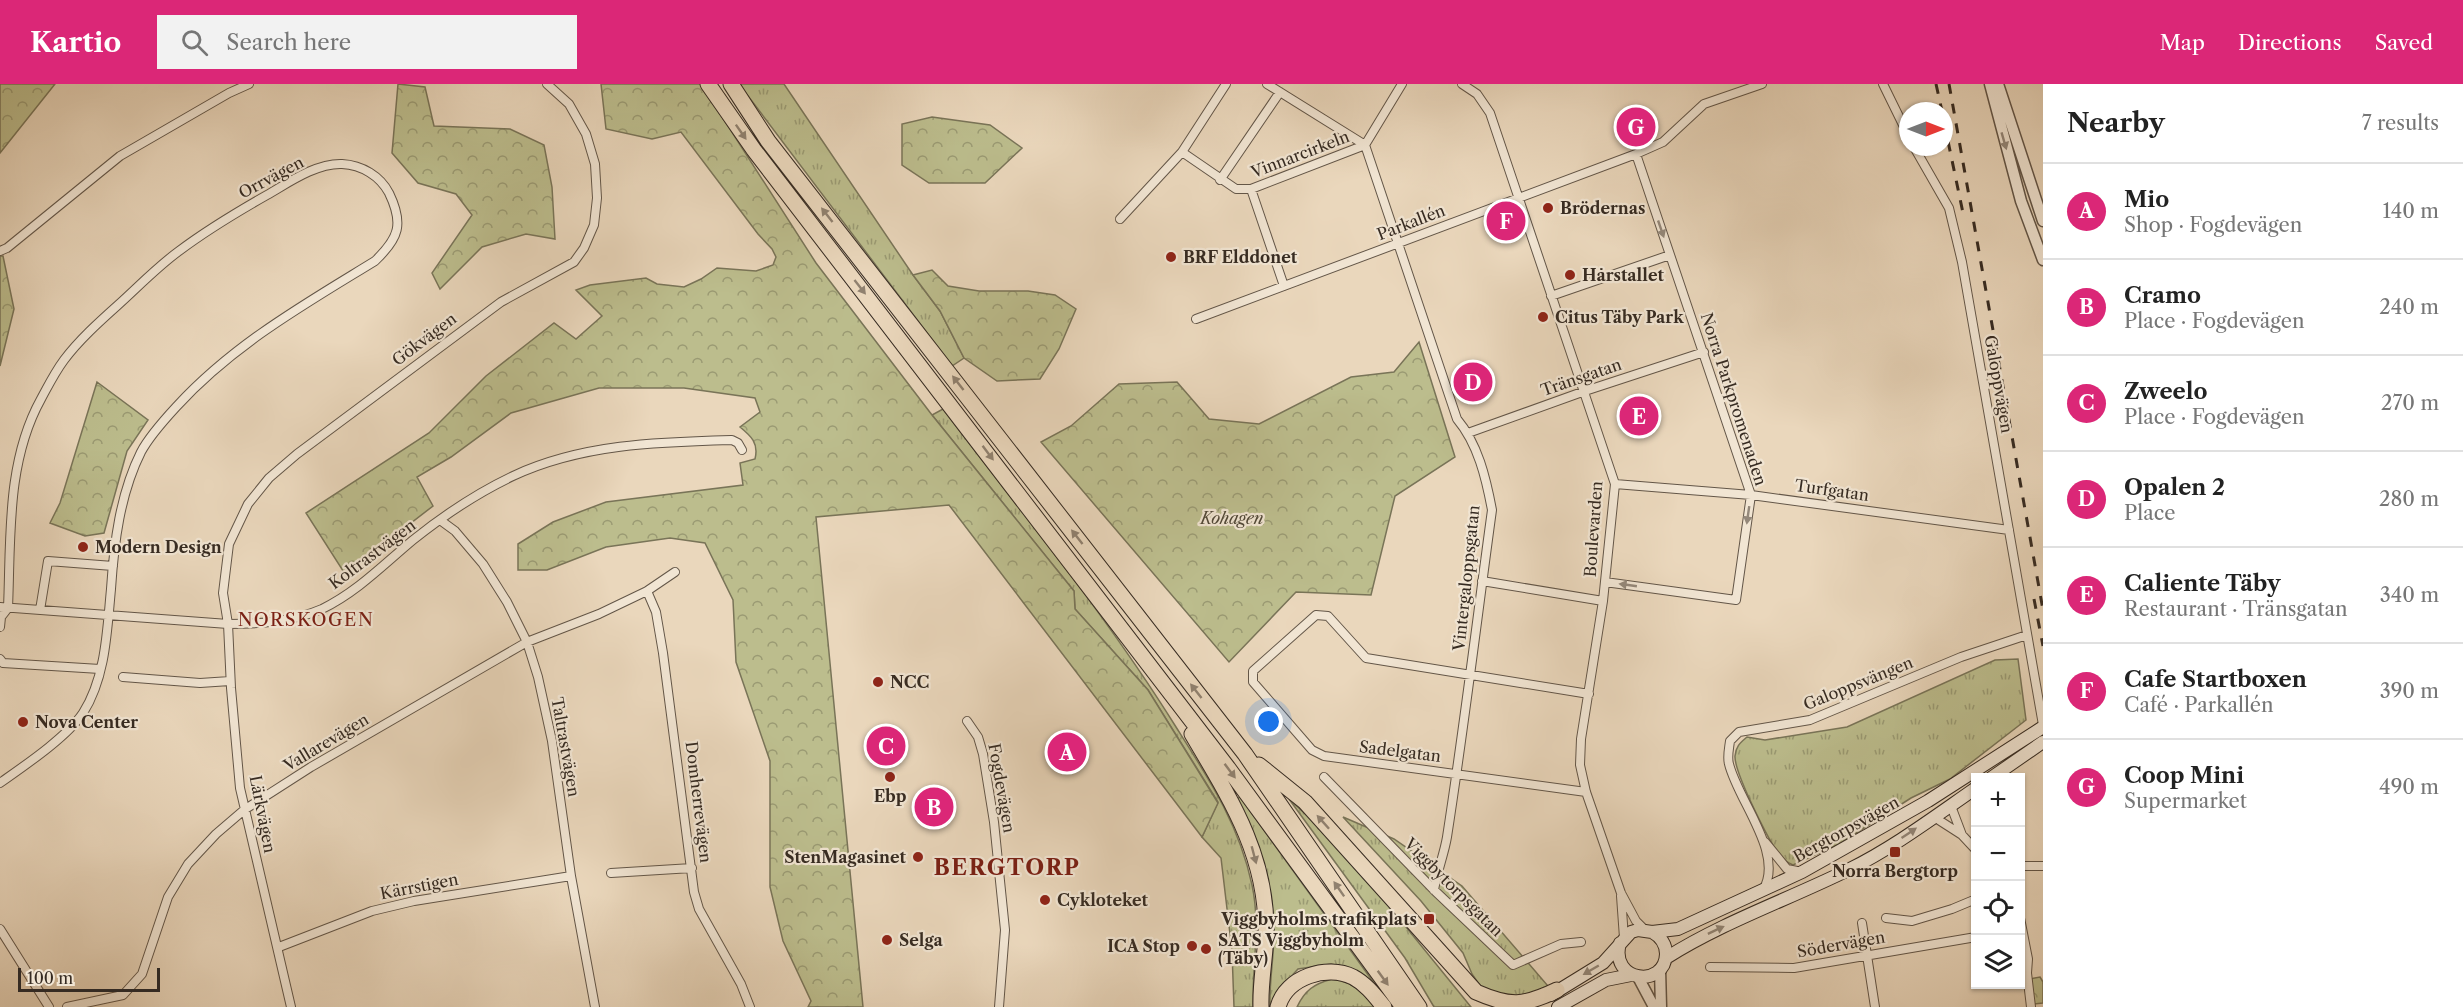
<!DOCTYPE html>
<html lang="en">
<head>
<meta charset="utf-8">
<style>
	:root { --surface:#fff; --page:#f2f2f2; --text:#222; --muted:#767676; --line:#e0e0e0; --accent:#db2777 }
	body { margin:0; font-family:"Libre Caslon Text",serif; background:var(--page); color:var(--text) }
	.controls { position:absolute; right:18px; bottom:18px; display:grid; overflow:hidden; border-radius:0px; box-shadow:0 2px 4px #0004 }
	.controls button { width:54px; height:54px; display:grid; place-items:center; padding:0; border:0; border-bottom:2px solid var(--line); background:var(--surface); color:var(--text); font:30px sans-serif }
	.compass { position:absolute; left:1899px; top:18px; width:54px; height:54px; border-radius:50%; background:var(--surface); box-shadow:0 2px 4px #0004; rotate:90deg }
	.scale { position:absolute; left:18px; bottom:15px; width:142px; box-sizing:border-box; padding-left:6px; border:3px solid #362b22; border-top:0; font-size:16px; line-height:21px; white-space:nowrap; color:#362b22; -webkit-text-stroke:4px #f1e5d3; paint-order:stroke }
	.you { position:absolute; left:1269px; top:638px; width:21px; height:21px; margin:-15px; border:4px solid #fff; border-radius:50%; background:#1a73e8; box-shadow:0 0 0 9px #1a73e833 }
	.badge { display:grid; place-items:center; width:39px; height:39px; border-radius:50%; background:var(--accent); color:#fff; font-size:20px; font-weight:700 }
	.pin { position:absolute; translate:-50% -50%; border:3px solid #fff; box-shadow:0 2px 6px #0006 }
	.list { margin:0; padding:0; list-style:none }
	h2 { display:flex; justify-content:space-between; align-items:center; height:78px; margin:0; padding:0 24px; font-size:26px }
	h2 small { font-size:20px; font-weight:400; color:var(--muted) }
	.list li { display:grid; grid-template-columns:39px 1fr auto; gap:18px; align-items:center; box-sizing:border-box; height:96px; padding:0 24px; border-top:2px solid var(--line) }
	.list b { display:block; font-size:22px; white-space:nowrap }
	.list p { margin:0; font-size:20px; white-space:nowrap; color:var(--muted) }
	.list em { font-size:20px; font-style:normal; color:var(--muted) }
	.icon { flex:none; width:33px; height:33px; fill:none; stroke:currentColor; stroke-width:2; stroke-linecap:round; stroke-linejoin:round }
	.map { position:relative; flex:none; width:2043px; height:923px; overflow:hidden }
	header { display:flex; align-items:center; gap:36px; box-sizing:border-box; height:84px; padding:0 30px; background:var(--accent); color:#fff }
	header strong { font-size:28px }
	nav { display:flex; gap:33px; margin-inline-start:auto; font-size:21px }
	.search { width:420px; height:54px; background:var(--page); display:flex; align-items:center; gap:15px; box-sizing:border-box; padding:0 21px; border-radius:0px; color:var(--muted); font-size:22px }
	main { display:flex }
	aside { flex:1; background:var(--surface) }
	.map>svg:first-child { display:block }
	.grass { fill:url(#grass-tufts); stroke:#797458; stroke-width:1.5 }
	.forest { fill:url(#forest-crowns); stroke:#797458; stroke-width:1.5 }
	.lines { fill:none; stroke-linecap:round; stroke-linejoin:round }
	.minor-casing { stroke:#635648; stroke-width:10 }
	.tertiary-casing { stroke:#635648; stroke-width:13 }
	.secondary-casing { stroke:#362b22; stroke-width:14 }
	.motorway-casing { stroke:#362b22; stroke-width:17 }
	.minor { stroke:#f1e5d3; stroke-width:8 }
	.tertiary { stroke:#f1e5d3; stroke-width:10 }
	.secondary { stroke:#f1e5d3; stroke-width:12 }
	.motorway { stroke:#ead7bc; stroke-width:15 }
	.rail { stroke:#362b22; stroke-width:3; stroke-dasharray:10 10; stroke-linecap:butt }
	.oneway { fill:#90816f }
	.oneway2 { fill:#94887a }
	.poi-dot { fill:#8f2418; stroke:#f1e5d3; stroke-width:2 }
	.labels { text-anchor:middle; dominant-baseline:central; stroke-width:4.5; stroke-linejoin:round; paint-order:stroke }
	.street-label { font-size:16px; fill:#362b22; stroke:#f1e5d3 }
	.poi-label { font-size:16px; font-weight:bold; fill:#362b22; stroke:#f1e5d3; text-anchor:start }
	.park-label { font-size:16px; font-style:italic; fill:#514837; stroke:#f1e5d3 }
	.neighbourhood-label { font-size:18px; letter-spacing:1.5px; fill:#7a1f14; stroke:#f1e5d3 }
	.district-label { font-size:22px; font-weight:bold; letter-spacing:1.5px; fill:#7a1f14; stroke:#f1e5d3 }
</style>
</head>
<body>
<header>
<strong>Kartio</strong>
<div class="search"><svg class="icon" aria-label="search" viewBox="0 0 24 24"><circle cx="10" cy="10" r="6"/><path d="M15 15l6 6"/></svg>Search here</div>
<nav><a>Map</a><a>Directions</a><a>Saved</a></nav>
</header>
<main>
<div class="map">
<svg width="2043" height="923" viewBox="0 0 2043 923">
	<defs>
		<pattern id="grass-tufts" width="24" height="20" patternUnits="userSpaceOnUse" patternTransform="scale(1.5)"><rect width="24" height="20" fill="#bcbd8d"/><path d="M3 7l-1-3M5 7V3M7 7l1-3M15 17l-1-3M17 17v-4M19 17l1-3" fill="none" stroke="#9a9a73"/></pattern>
		<pattern id="forest-crowns" width="20" height="18" patternUnits="userSpaceOnUse" patternTransform="scale(1.5)"><rect width="20" height="18" fill="#bcbd8d"/><path d="M2 6a3 3 0 1 1 6 0M12 15a3 3 0 1 1 6 0" fill="none" stroke="#9a9a73"/></pattern>
	</defs>
	<rect width="100%" height="100%" fill="#ead7bc"/>
	<filter id="stains"><feTurbulence type="fractalNoise" baseFrequency=".00333" numOctaves="4"/><feColorMatrix values="0 0 0 0 .2 0 0 0 0 .09 0 0 0 0 .02 0 0 0 .5 -.17"/></filter>
	<radialGradient id="worn" r=".72"><stop offset=".6" stop-color="#630" stop-opacity="0"/><stop offset="1" stop-color="#630" stop-opacity=".3"/></radialGradient>
	<path class="grass" d="M 739,0 L 784,0 L 913,191 L 940,227 L 964,274 L 952,282 Z
		M 943,325 C 1023,430 1107,532 1176,643 C 1209,695 1239,740 1252,801 C 1261,842 1252,882 1253,923 L 1234,923 L 1232,867 L 1221,774 L 1202,753 L 1218,718 L 1148,606 L 1075,525 L 1074,507 L 932,331 Z
		M 2018,575 L 2026,636 L 1950,695 L 1911,714 L 1839,760 L 1793,781 C 1789,779 1784,776 1781,773 C 1770,760 1734,688 1735,672 C 1736,662 1740,659 1747,653 L 1765,656 L 1847,643 L 1995,576 Z
		M 1240,713 L 1387,917 L 1355,886 L 1331,880 L 1298,885 L 1277,908 L 1272,923 L 1270,923 C 1269,898 1274,873 1274,849 C 1274,801 1257,757 1237,715 Z
		M 1289,715 L 1341,763 L 1471,923 L 1434,923 L 1405,874 Z
		M 1343,733 L 1394,755 L 1462,802 L 1548,902 L 1535,911 L 1500,913 L 1481,903 L 1472,890 L 1463,869 L 1421,817 Z
		M 1332,895 C 1355,899 1360,906 1376,923 L 1297,923 C 1305,906 1314,900 1332,895 Z"/>
	<path class="forest" d="M 0,0 L 55,0 L 0,69 Z
		M 398,0 L 425,3 L 434,42 L 510,45 L 544,61 L 552,103 L 555,155 L 526,150 L 482,163 L 440,205 L 432,189 L 472,131 L 456,110 L 418,99 L 392,69 Z
		M 601,0 L 701,0 L 816,179 L 932,331 L 1074,507 L 1075,525 L 1148,606 L 1218,719 L 1202,753 L 949,421 L 816,433 L 863,923 L 808,923 L 811,917 L 783,857 L 770,803 L 770,677 L 736,578 L 733,516 L 705,459 L 670,454 L 606,463 L 547,486 L 518,486 L 518,460 L 553,438 L 606,418 L 743,401 L 740,379 L 755,375 C 759,359 751,352 740,343 L 760,328 L 755,314 L 684,304 L 599,304 L 511,329 L 451,373 L 417,393 L 433,422 L 345,490 L 306,429 L 429,349 L 486,292 L 554,239 L 576,255 L 602,232 L 576,206 L 590,201 L 646,194 L 657,200 L 684,203 L 701,195 L 717,184 L 756,187 L 773,181 L 776,173 L 772,165 L 758,150 L 681,48 L 652,55 L 606,45 Z
		M 932,33 L 990,41 L 1022,64 L 985,99 L 929,99 L 902,81 L 902,40 Z
		M 0,172 L 3,172 L 14,225 L 0,282 Z
		M 932,186 L 948,202 L 979,207 L 1028,207 L 1055,211 L 1076,225 L 1059,265 L 1040,295 L 997,297 L 964,274 L 940,227 L 913,191 Z
		M 1419,258 L 1455,373 L 1395,412 L 1371,511 L 1296,508 L 1229,578 L 1041,358 L 1071,342 L 1119,300 L 1177,298 L 1209,335 L 1259,340 L 1351,293 L 1394,288 Z
		M 97,298 L 148,336 L 127,367 L 104,449 L 85,452 L 50,439 L 60,419 Z
		M 2040,893 L 2043,898 L 2043,919 L 2034,920 L 2030,895 Z"/>
	<g class="lines">
		<defs>
			<path id="minor" d="M 1267,0 L 1365,61
				M 1402,0 L 1365,61 L 1457,335 C 1478,360 1486,394 1492,426 C 1477,535 1464,644 1447,753 C 1444,771 1437,787 1434,806
				M 1462,0 L 1477,10 L 1490,29 L 1615,400 L 1603,517 L 1581,655 L 1580,681 L 1586,708 L 1621,809 L 1636,837 L 1645,846
				M 1883,0 L 1908,51
				M 1914,63 L 1949,124 L 1962,178 L 2043,641
				M 1182,68 L 1236,105 L 1251,105 L 1365,61
				M 1220,96 L 1280,8
				M 1251,105 L 1284,202
				M 1120,135 L 1182,68 L 1226,0
				M 0,167 L 7,164 L 120,72 L 229,9 L 249,0
				M 1551,212 L 1670,171
				M 1196,235 L 1636,70 L 1663,58 L 1704,20 L 1762,0
				M 1468,349 L 1585,307 L 1704,268
				M 1615,400 L 1751,411 L 2009,446
				M 440,436 L 455,447 L 483,480 L 507,518 L 527,558 L 538,593 L 552,657 L 571,792 L 595,923
				M 1482,497 L 1603,517
				M 1605,498 L 1736,516 L 1751,411 L 1636,70
				M 647,507 L 656,528 L 663,569 L 694,808 L 699,825 L 741,900 L 750,923
				M 0,523 L 228,540 C 260,540 292,538 322,525 C 357,508 383,481 413,456 C 443,432 477,409 513,392 C 581,360 658,358 732,356 L 738,359 L 742,366
				M 40,526 L 48,477 L 113,482
				M 0,543 L 1,533 L 8,524 C 11,454 6,378 41,315 C 48,302 55,288 64,276 C 79,256 99,238 118,221 C 138,203 157,183 179,167 C 207,146 237,128 267,111 C 288,99 316,79 342,80 C 362,81 380,92 389,109 C 404,140 399,154 375,177 C 305,220 234,260 177,322 C 165,335 150,351 141,368 C 120,410 114,459 111,505 C 107,546 106,593 83,629 C 67,653 24,682 0,699
				M 0,575 L 3,579 L 100,585
				M 123,593 L 200,599 L 230,597
				M 967,637 L 978,653 L 983,670 L 994,738 L 1005,846 L 999,923
				M 1324,693 L 1434,806 L 1513,881 L 1561,860 L 1581,858
				M 1586,708 L 1324,672 L 1312,666 L 1253,598 L 1253,587 L 1316,531 L 1328,532 L 1366,574 L 1589,610
				M 1951,722 L 1962,751 L 1976,766
				M 1934,733 L 1962,751
				M 1765,758 L 1787,785 L 1802,788
				M 2020,782 L 2043,782
				M 611,789 L 692,784
				M 1763,806 C 1785,770 1738,717 1729,680 C 1727,673 1729,665 1730,657 L 1739,648 L 1810,636 L 1961,573 L 2027,551
				M 1621,812 L 1624,854
				M 1886,834 L 1912,837 L 1952,825 L 1976,815
				M 2020,834 L 2028,875 L 2027,889 L 2031,923
				M 1862,839 L 1875,923
				M 0,845 L 49,923
				M 279,863 L 372,827 L 414,817 L 571,792
				M 1710,883 L 1794,884 L 1976,853
				M 67,923 L 123,911 L 142,890 L 168,813 L 188,780 L 216,750 L 244,726 L 311,683 L 527,558 L 599,530 L 647,507 L 675,488
				M 291,923 L 240,704 L 231,604 L 228,540 L 223,509 L 229,460 L 248,420 L 269,394 L 297,370 L 501,218 L 574,178 L 584,164 L 594,141 L 597,114 L 595,80 L 586,50 L 569,20 L 547,0"/>
			<path id="tertiary" d="M 1990,0 L 2021,117 L 2043,176
				M 1998,0 L 2043,137
				M 1660,885 L 1661,923
				M 1638,893 L 1654,923"/>
			<path id="secondary" d="M 1991,694 L 2043,658
				M 1620,859 C 1609,898 1665,905 1666,870 C 1666,860 1661,853 1652,848
				M 1666,874 C 1723,838 1787,816 1848,786 C 1893,764 1934,733 1976,704
				M 1551,911 L 1603,879 L 1631,848 L 1638,846 L 1652,848 L 1678,845 L 1802,788 L 1928,717 L 2043,643
				M 1558,923 L 1606,896 L 1631,891"/>
			<path id="motorway" d="M 708,0 L 754,66 L 1228,684 L 1403,923
				M 731,0 L 768,57 L 1245,670 L 1419,923
				M 1192,650 C 1229,713 1266,769 1266,845 C 1266,871 1260,897 1261,923
				M 1259,681 L 1305,718 L 1476,908 C 1510,923 1524,922 1557,906
				M 1278,923 C 1286,893 1327,880 1353,893 C 1366,900 1375,912 1384,923"/>
		</defs>
		<use href="#minor" class="minor-casing"/>
		<use href="#tertiary" class="tertiary-casing"/>
		<use href="#secondary" class="secondary-casing"/>
		<use href="#motorway" class="motorway-casing"/>
		<use href="#minor" class="minor"/>
		<use href="#tertiary" class="tertiary"/>
		<use href="#secondary" class="secondary"/>
		<use href="#motorway" class="motorway"/>
		<path class="rail" d="M 1936,0 L 1942,27
			M 1949,0 L 2043,526
			M 1944,38 L 1963,129
			M 2034,515 L 2043,562"/>
	</g>
	<defs><path id="oneway-solid" d="M-6-.8H1V-3.2L6.5 0L1 3.2V.8H-6Z" transform="scale(1.5)"/></defs>
	<g class="oneway">
		<use href="#oneway-solid" transform="translate(741 48) rotate(55)"/>
		<use href="#oneway-solid" transform="translate(827 131) rotate(-128)"/>
		<use href="#oneway-solid" transform="translate(860 203) rotate(52)"/>
		<use href="#oneway-solid" transform="translate(958 299) rotate(-128)"/>
		<use href="#oneway-solid" transform="translate(988 369) rotate(53)"/>
		<use href="#oneway-solid" transform="translate(1077 453) rotate(-128)"/>
		<use href="#oneway-solid" transform="translate(1196 607) rotate(-128)"/>
		<use href="#oneway-solid" transform="translate(1230 687) rotate(53)"/>
		<use href="#oneway-solid" transform="translate(1323 738) rotate(-132)"/>
		<use href="#oneway-solid" transform="translate(1254 771) rotate(75)"/>
		<use href="#oneway-solid" transform="translate(1339 805) rotate(-125)"/>
		<use href="#oneway-solid" transform="translate(1383 894) rotate(54)"/>
	</g>
	<g class="oneway2">
		<use href="#oneway-solid" transform="translate(2004 57) rotate(74)"/>
		<use href="#oneway-solid" transform="translate(1661 145) rotate(71)"/>
		<use href="#oneway-solid" transform="translate(1748 431) rotate(98)"/>
		<use href="#oneway-solid" transform="translate(1628 501) rotate(-172)"/>
		<use href="#oneway-solid" transform="translate(1909 749) rotate(-34)"/>
		<use href="#oneway-solid" transform="translate(1716 846) rotate(-25)"/>
		<use href="#oneway-solid" transform="translate(1591 886) rotate(150)"/>
	</g>
	<g class="poi-dot">
		<circle cx="1548" cy="124" r="6"/>
		<circle cx="1171" cy="173" r="6"/>
		<circle cx="1570" cy="191" r="6"/>
		<circle cx="1543" cy="233" r="6"/>
		<circle cx="83" cy="463" r="6"/>
		<circle cx="878" cy="598" r="6"/>
		<circle cx="23" cy="638" r="6"/>
		<circle cx="890" cy="693" r="6"/>
		<rect x="1889" y="762" width="12" height="12" rx="3"/>
		<circle cx="918" cy="773" r="6"/>
		<circle cx="1045" cy="816" r="6"/>
		<rect x="1423" y="829" width="12" height="12" rx="3"/>
		<circle cx="887" cy="856" r="6"/>
		<circle cx="1192" cy="862" r="6"/>
		<circle cx="1206" cy="865" r="6"/>
	</g>
	<g class="labels">
		<g class="street-label">
			<text transform="translate(1300 70) rotate(-21)">Vinnarcirkeln</text>
			<text transform="translate(271 93) rotate(-28)">Orrvägen</text>
			<text transform="translate(1411 138) rotate(-21)">Parkallén</text>
			<text transform="translate(424 255) rotate(-37)">Gökvägen</text>
			<text transform="translate(1581 293) rotate(-19)">Tränsgatan</text>
			<text transform="translate(1999 300) rotate(80)">Galoppvägen</text>
			<text transform="translate(1734 315) rotate(72)">Norra Parkpromenaden</text>
			<text transform="translate(1832 406) rotate(8)">Turfgatan</text>
			<text transform="translate(1593 445) rotate(-86)">Boulevarden</text>
			<text transform="translate(372 470) rotate(-37)">Koltrastvägen</text>
			<text transform="translate(1466 494) rotate(-84)">Vintergaloppsgatan</text>
			<text transform="translate(1858 599) rotate(-22)">Galoppsvängen</text>
			<text transform="translate(326 658) rotate(-31)">Vallarevägen</text>
			<text transform="translate(566 663) rotate(80)">Taltrastvägen</text>
			<text transform="translate(1400 667) rotate(7)">Sadelgatan</text>
			<text transform="translate(1002 704) rotate(80)">Fogdevägen</text>
			<text transform="translate(699 718) rotate(83)">Domherrevägen</text>
			<text transform="translate(263 730) rotate(79)">Lärkvägen</text>
			<text transform="translate(1846 745) rotate(-29)">Bergtorpsvägen</text>
			<text transform="translate(419 802) rotate(-11)">Kärrstigen</text>
			<text transform="translate(1454 803) rotate(45)">Viggbytorpsgatan</text>
			<text transform="translate(1841 860) rotate(-10)">Södervägen</text>
		</g>
		<g class="poi-label">
			<text x="1560" y="124">Brödernas</text>
			<text x="1183" y="173">BRF Elddonet</text>
			<text x="1582" y="191">Hårstallet</text>
			<text x="1555" y="233">Citus Täby Park</text>
			<text x="95" y="463">Modern Design</text>
			<text x="890" y="598">NCC</text>
			<text x="35" y="638">Nova Center</text>
			<text x="890" y="712" text-anchor="middle">Ebp</text>
			<text x="906" y="773" text-anchor="end">StenMagasinet</text>
			<text x="1895" y="787" text-anchor="middle">Norra Bergtorp</text>
			<text x="1057" y="816">Cykloteket</text>
			<text x="1417" y="835" text-anchor="end">Viggbyholms trafikplats</text>
			<text x="899" y="856">Selga</text>
			<text x="1218" y="856">SATS Viggbyholm<tspan x="1218" dy="18">(Täby)</tspan></text>
			<text x="1180" y="862" text-anchor="end">ICA Stop</text>
		</g>
		<g class="park-label">
			<text x="1232" y="434">Kohagen</text>
		</g>
		<g class="neighbourhood-label">
			<text x="306" y="536">NORSKOGEN</text>
		</g>
		<g class="district-label">
			<text x="1007" y="783">BERGTORP</text>
		</g>
	</g>
	<rect width="100%" height="100%" filter="url(#stains)"/>
	<rect width="100%" height="100%" fill="url(#worn)"/>
</svg>
<div class="controls">
<button>+</button>
<button>−</button>
<button><svg class="icon" aria-label="locate" viewBox="0 0 24 24"><circle cx="12" cy="12" r="6"/><path d="M12 2v4M12 18v4M2 12h4M18 12h4"/></svg></button>
<button><svg class="icon" aria-label="layers" viewBox="0 0 24 24"><path d="M12 4l9 5-9 5-9-5zM3 14l9 5 9-5"/></svg></button>
</div>
<svg class="compass" viewBox="-18 -18 36 36"><path d="M0-13l5 13h-10z" fill="#e53935"/><path d="M0 13l5-13h-10z" fill="#767676"/></svg>
<div class="scale">100 m</div>
<div class="you"></div>
<div class="pin badge" style="left:1067px;top:668px">A</div>
<div class="pin badge" style="left:934px;top:723px">B</div>
<div class="pin badge" style="left:886px;top:662px">C</div>
<div class="pin badge" style="left:1473px;top:298px">D</div>
<div class="pin badge" style="left:1639px;top:332px">E</div>
<div class="pin badge" style="left:1506px;top:137px">F</div>
<div class="pin badge" style="left:1636px;top:43px">G</div>
</div>
<aside>
<h2>Nearby<small>7 results</small></h2>
<ul class="list">
<li><span class="badge">A</span><div><b>Mio</b><p>Shop · Fogdevägen</p></div><em>140 m</em></li>
<li><span class="badge">B</span><div><b>Cramo</b><p>Place · Fogdevägen</p></div><em>240 m</em></li>
<li><span class="badge">C</span><div><b>Zweelo</b><p>Place · Fogdevägen</p></div><em>270 m</em></li>
<li><span class="badge">D</span><div><b>Opalen 2</b><p>Place</p></div><em>280 m</em></li>
<li><span class="badge">E</span><div><b>Caliente Täby</b><p>Restaurant · Tränsgatan</p></div><em>340 m</em></li>
<li><span class="badge">F</span><div><b>Cafe Startboxen</b><p>Café · Parkallén</p></div><em>390 m</em></li>
<li><span class="badge">G</span><div><b>Coop Mini</b><p>Supermarket</p></div><em>490 m</em></li>
</ul>
</aside>
</main>
</body>
</html>
